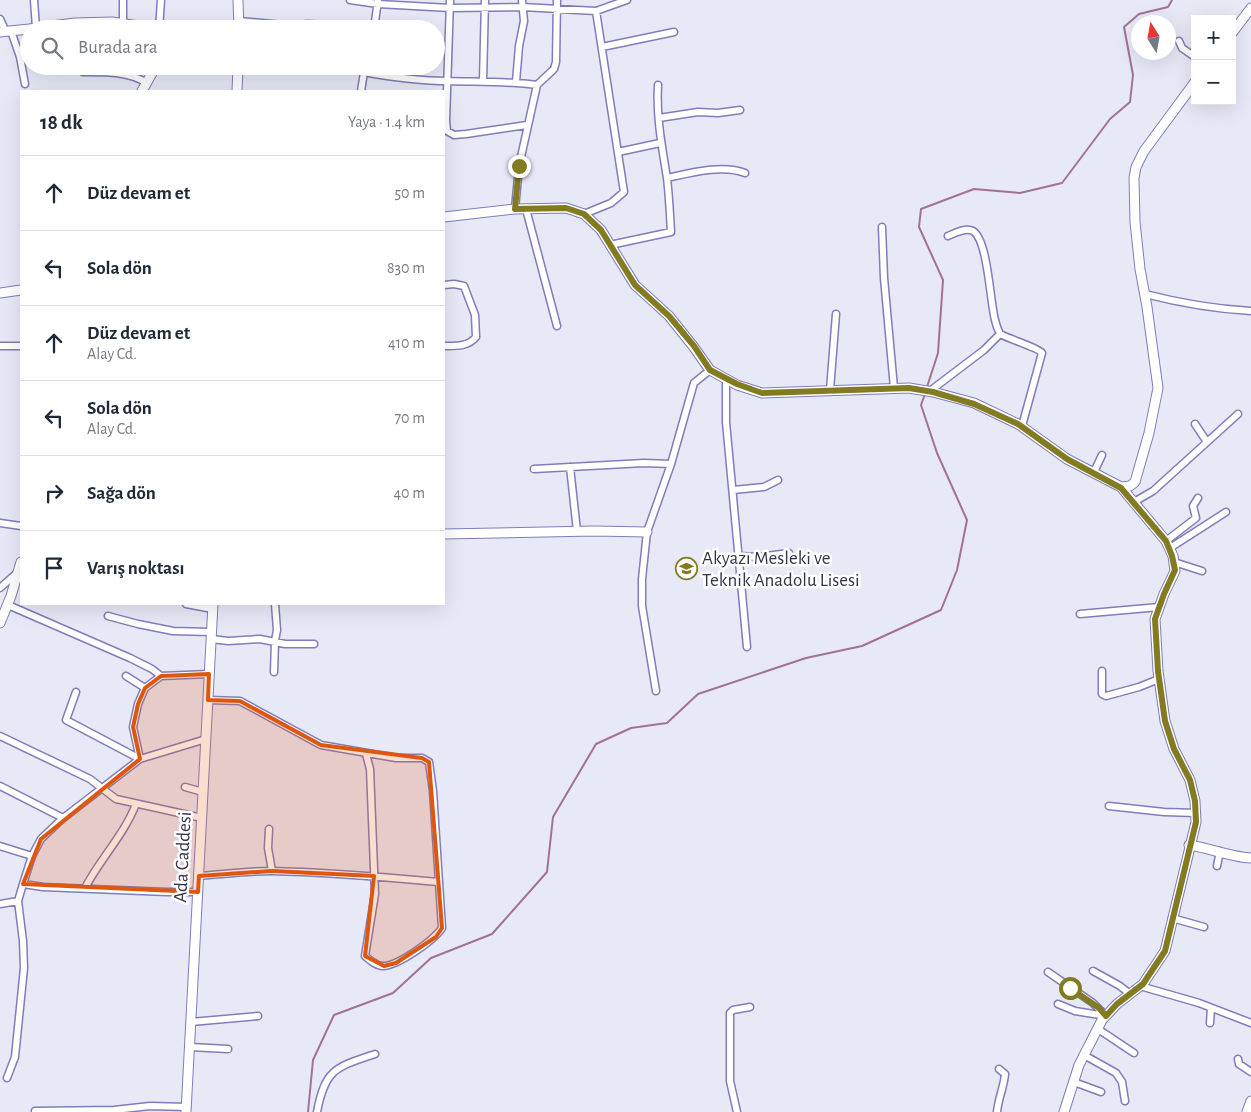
<!DOCTYPE html>
<html lang="tr">
<head>
<meta charset="utf-8">
<style>
	:root { --surface:#fff; --page:#f6f6f7; --text:#1f2937; --muted:#747a83; --line:#e0e1e3 }
	body { margin:0; font-family:"Alegreya Sans",sans-serif; background:var(--page); color:var(--text) }
	.controls { position:absolute; right:15px; top:15px; display:grid; overflow:hidden; border-radius:0px; box-shadow:0 5px 20px #0002 }
	.controls button { width:45px; height:45px; display:grid; place-items:center; padding:0; border:0; border-bottom:1px solid var(--line); background:var(--surface); color:var(--text); font:25px sans-serif }
	.compass { position:absolute; left:1131px; top:15px; width:45px; height:45px; border-radius:50%; background:var(--surface); box-shadow:0 5px 20px #0002; rotate:349deg }
	.stop { position:absolute; width:15px; height:15px; margin:-11px; border:4px solid #827b21; border-radius:50%; background:#fff }
	.stop.end { background:#827b21; border-color:#fff; box-shadow:0 1px 5px #0008 }
	.list { margin:0; padding:0; list-style:none }
	h2 { display:flex; justify-content:space-between; align-items:center; height:65px; margin:0; padding:0 20px; font-size:21px }
	h2 small { font-size:16px; font-weight:400; color:var(--muted) }
	.list li { display:grid; grid-template-columns:32px 1fr auto; gap:15px; align-items:center; box-sizing:border-box; height:75px; padding:0 20px; border-top:1px solid var(--line) }
	.list b { display:block; font-size:19px; white-space:nowrap }
	.list p { margin:0; font-size:16px; white-space:nowrap; color:var(--muted) }
	.list em { font-size:16px; font-style:normal; color:var(--muted) }
	.icon { flex:none; width:28px; height:28px; fill:none; stroke:currentColor; stroke-width:2; stroke-linecap:round; stroke-linejoin:round }
	.map { position:relative; flex:none; width:1251px; height:1112px; overflow:hidden }
	.search { position:absolute; background:var(--surface); box-shadow:0 5px 20px #0002; left:20px; top:20px; width:425px; height:55px; display:flex; align-items:center; gap:12px; box-sizing:border-box; padding:0 18px; border-radius:28px; color:var(--muted); font-size:19px }
	.panel { position:absolute; background:var(--surface); box-shadow:0 5px 20px #0002; left:20px; top:90px; width:425px; height:515px; border-radius:0px }
	.map>svg:first-child { display:block }
	.lines { fill:none; stroke-linecap:round; stroke-linejoin:round }
	.stream { stroke:#a27295; stroke-width:2 }
	.street-casing { stroke:#7f7dbb; stroke-width:9 }
	.secondary-casing { stroke:#7f7dbb; stroke-width:11 }
	.street { stroke:#fff; stroke-width:6 }
	.secondary { stroke:#fff; stroke-width:9 }
	.route { stroke:#827b21; stroke-width:6 }
	.marked { fill:#df570f; fill-opacity:0.2; stroke:#df570f; stroke-width:4; stroke-linejoin:round }
	.labels { text-anchor:middle; dominant-baseline:central; stroke-width:5; stroke-linejoin:round; paint-order:stroke }
	.poi-label { font-size:19px; fill:#34344e; stroke:#fff; text-anchor:start }
	.street-label { font-size:19px; fill:#34344e; stroke:#fff }
</style>
</head>
<body>
<div class="map">
<svg width="1251" height="1112" viewBox="0 0 1251 1112">
	<rect width="100%" height="100%" fill="#e8e9f7"/>
	<g class="lines">
		<path class="stream" d="M 927,387 L 938,353 L 943,280 L 919,227 L 921,209 L 974,189 L 1020,193 L 1062,183 L 1110,119 L 1130,102 L 1133,75 L 1124,27 L 1139,14 L 1168,7 L 1172,0
			M 308,1112 L 313,1060 L 334,1015 L 393,993 L 431,958 L 492,934 L 547,872 L 553,817 L 596,744 L 631,728 L 667,723 L 698,694 L 806,658 L 862,646 L 941,610 L 957,570 L 967,520 L 937,453 L 921,405 L 925,394"/>
		<defs>
			<path id="street" d="M 34,0 L 36,28
				M 350,0 L 378,4 L 450,8 L 522,7 L 596,11 L 627,0
				M 450,0 L 446,121 L 447,131 L 454,135 L 466,134 L 527,125
				M 0,19 L 6,32
				M 239,21 L 294,26 L 307,24 L 327,25 L 327,29
				M 123,24 L 123,0
				M 159,29 L 161,0
				M 374,29 L 378,0
				M 11,31 L 20,57 L 25,84
				M 1179,41 L 1182,48 L 1195,57
				M 602,47 L 674,32
				M 83,66 L 83,72 C 105,72 127,71 147,83
				M 363,72 C 391,77 420,81 448,81 C 478,82 507,81 537,85
				M 483,81 L 485,0
				M 516,82 L 519,46 L 524,21 L 522,0
				M 361,91 L 365,66
				M 659,118 L 698,112 L 718,113 L 740,110
				M 618,152 L 660,143
				M 667,178 C 690,173 723,164 745,173
				M 515,209 L 519,166 L 537,85 L 554,69 L 556,62 L 557,0
				M 526,209 L 557,326
				M 584,214 L 611,203 L 624,192 L 596,11
				M 882,227 L 884,278 L 894,388
				M 948,236 C 955,233 966,227 973,231 C 988,240 990,302 995,320 C 996,325 998,330 1000,334 C 1009,339 1039,348 1042,353 L 1022,426
				M 610,245 L 671,232 C 670,214 669,195 667,178 C 662,147 656,116 658,85
				M 444,285 L 454,284 L 464,286 L 475,315 L 476,337 C 468,347 455,346 444,346
				M 1145,294 C 1180,303 1215,309 1251,311
				M 0,346 L 21,346
				M 726,379 L 726,422 L 747,647
				M 830,390 L 836,314
				M 930,391 L 984,350 L 1000,334
				M 1195,424 L 1207,442
				M 570,467 L 577,531
				M 534,469 L 644,463 L 671,464
				M 1094,472 L 1102,455
				M 733,490 L 764,487 L 778,480
				M 1134,502 L 1153,491 L 1238,414
				M 0,523 L 21,526
				M 1166,541 L 1196,518 L 1193,506 L 1198,498
				M 1170,548 L 1226,512
				M 738,556 L 759,557 L 789,553
				M 1174,562 L 1202,571
				M 0,588 L 18,572
				M 186,604 L 213,609
				M 8,605 L 130,658 L 152,669 L 161,676
				M 1080,614 L 1159,607
				M 108,616 L 138,624 L 173,631 L 211,632
				M 211,639 L 228,641 L 260,639 L 285,644 L 314,644
				M 1102,671 L 1102,694 L 1106,696 L 1139,687 L 1159,679
				M 274,672 L 275,641 L 277,630 L 275,604
				M 126,676 L 145,688
				M 656,691 L 642,606 L 642,579 L 647,532 L 671,464 L 694,383 L 710,370
				M 76,692 L 66,720 L 140,759
				M 208,700 L 240,701 L 321,745 L 396,758 L 422,758 L 429,762 L 433,791 L 442,928 C 434,940 397,967 382,966 C 375,965 371,961 365,956 L 375,894 L 370,769 L 366,754
				M 0,736 L 90,779 L 116,799 L 202,818
				M 140,759 L 133,727 L 138,704 L 145,688 L 161,676 L 209,674
				M 0,786 L 63,818
				M 185,787 L 203,792
				M 1109,806 L 1164,812 L 1196,813
				M 269,829 L 268,848 L 272,871
				M 0,846 L 32,856
				M 1217,866 L 1220,851
				M 199,876 C 223,874 247,871 271,871 C 327,872 383,877 438,882
				M 23,884 L 32,856 L 41,839 L 62,819 L 140,759 L 206,739
				M 85,888 C 100,859 124,835 136,804
				M 0,904 L 18,901 L 23,884 L 43,887 L 167,892 L 198,892
				M 1172,918 L 1204,927
				M 1093,971 L 1120,986 L 1130,994
				M 1048,972 L 1093,1003 L 1106,1016
				M 1140,986 L 1199,1003 L 1251,1023
				M 1058,1004 L 1075,1011 L 1106,1016
				M 191,1022 L 258,1016
				M 1210,1023 L 1211,1008
				M 1098,1029 L 1134,1053
				M 190,1047 L 228,1049
				M 1084,1055 L 1116,1073 L 1122,1082 L 1125,1101
				M 1238,1059 L 1239,1064 L 1251,1072
				M 7,1078 L 15,1057 L 24,968 L 23,941 L 18,901
				M 1074,1082 L 1101,1092
				M 35,1111 L 114,1110 L 150,1106 L 187,1107
				M 317,1112 C 325,1069 336,1067 375,1054
				M 737,1112 L 730,1081 L 730,1013 L 733,1010 L 750,1007
				M 997,1112 C 998,1099 1004,1087 1005,1074 L 999,1069"/>
			<path id="secondary" d="M 238,0 L 239,29
				M 29,29 L 75,23 L 112,22 L 159,29
				M 0,32 L 29,29
				M 1232,33 L 1251,8
				M 142,91 L 156,66
				M 237,91 L 238,66
				M 444,217 L 515,209 L 566,208 L 584,214 L 601,230 L 635,285 L 669,316 L 693,346 L 710,370 L 737,385 L 762,393 L 909,388 L 933,392 L 974,403 L 1018,424 L 1067,459 L 1121,487 L 1166,541 L 1173,556 L 1175,571 L 1164,594 L 1155,619 L 1158,671 L 1165,721 L 1174,749 L 1190,780 L 1195,801 L 1196,822 L 1165,951 L 1143,984 L 1117,1004 L 1102,1020 L 1079,1065 L 1064,1112
				M 0,293 L 21,290
				M 1121,487 L 1130,486 L 1135,482 L 1149,433 L 1158,388 L 1147,307 L 1140,269 L 1135,222 L 1134,178 L 1136,167 L 1144,151 L 1195,82
				M 444,534 L 594,531 L 647,532
				M 0,623 L 11,596 L 21,562
				M 1189,845 C 1210,848 1230,857 1251,858
				M 186,1112 L 213,604
				M 1247,1112 L 1251,1101"/>
		</defs>
		<use href="#street" class="street-casing"/>
		<use href="#secondary" class="secondary-casing"/>
		<use href="#street" class="street"/>
		<use href="#secondary" class="secondary"/>
	</g>
	<g class="lines">
		<path class="route" d="M 519,166 L 515,209 L 566,208 L 584,214 L 601,230 L 635,285 L 669,316 L 694,346 L 710,370 L 737,384 L 762,393 L 909,388 L 933,392 L 974,404 L 1018,424 L 1067,459 L 1121,488 L 1166,541 L 1172,556 L 1175,570 L 1164,594 L 1155,619 L 1158,671 L 1165,721 L 1174,749 L 1190,780 L 1195,801 L 1196,822 L 1165,951 L 1143,984 L 1117,1004 L 1106,1016 L 1099,1008 L 1070,988"/>
	</g>
	<path class="marked" d="M 209,674 L 208,700 L 240,701 L 321,745 L 422,758 L 429,762 L 442,928 L 436,937 L 396,963 L 384,966 L 365,956 L 374,876 L 272,871 L 199,876 L 198,892 L 23,884 L 41,839 L 140,759 L 133,727 L 138,704 L 145,688 L 161,676 Z"/>
	<defs>
		<symbol id="school-ring" viewBox="-11 -11 22 22"><circle r="9.5" fill="#fff" stroke="#827b21" stroke-width="1.5"/><path d="M0-5L7-2L0 1L-7-2ZM-4 1L0 2.5L4 1V4Q0 6-4 4Z" fill="#827b21"/></symbol>
	</defs>
	<g fill-rule="evenodd">
		<use href="#school-ring" x="674" y="556" width="25" height="25"/>
	</g>
	<g class="labels">
		<g class="poi-label">
			<text x="702" y="558">Akyazı Mesleki ve<tspan x="702" dy="22">Teknik Anadolu Lisesi</tspan></text>
		</g>
		<g class="street-label">
			<text transform="translate(183 857) rotate(-87)">Ada Caddesi</text>
		</g>
	</g>
</svg>
<div class="controls">
<button>+</button>
<button>−</button>
</div>
<svg class="compass" viewBox="-18 -18 36 36"><path d="M0-13l5 13h-10z" fill="#e53935"/><path d="M0 13l5-13h-10z" fill="#747a83"/></svg>
<div class="stop" style="left:1070px;top:988px"></div>
<div class="stop end" style="left:519px;top:166px"></div>
<div class="search"><svg class="icon" aria-label="search" viewBox="0 0 24 24"><circle cx="10" cy="10" r="6"/><path d="M15 15l6 6"/></svg>Burada ara</div>
<section class="panel">
<h2>18 dk<small>Yaya · 1.4 km</small></h2>
<ul class="list">
<li><svg class="icon" aria-label="ahead" viewBox="0 0 24 24"><path d="M12 20V5M6 11l6-6 6 6"/></svg><div><b>Düz devam et</b></div><em>50 m</em></li>
<li><svg class="icon" aria-label="left" viewBox="0 0 24 24"><path d="M17 20v-9H6M10 6l-5 5 5 5"/></svg><div><b>Sola dön</b></div><em>830 m</em></li>
<li><svg class="icon" aria-label="ahead" viewBox="0 0 24 24"><path d="M12 20V5M6 11l6-6 6 6"/></svg><div><b>Düz devam et</b><p>Alay Cd.</p></div><em>410 m</em></li>
<li><svg class="icon" aria-label="left" viewBox="0 0 24 24"><path d="M17 20v-9H6M10 6l-5 5 5 5"/></svg><div><b>Sola dön</b><p>Alay Cd.</p></div><em>70 m</em></li>
<li><svg class="icon" aria-label="right" viewBox="0 0 24 24"><path d="M7 20v-9h11M14 6l5 5-5 5"/></svg><div><b>Sağa dön</b></div><em>40 m</em></li>
<li><svg class="icon" aria-label="arrive" viewBox="0 0 24 24"><path d="M6 21V4h12l-3 4 3 4H6"/></svg><div><b>Varış noktası</b></div></li>
</ul>
</section>
</div>
</body>
</html>
